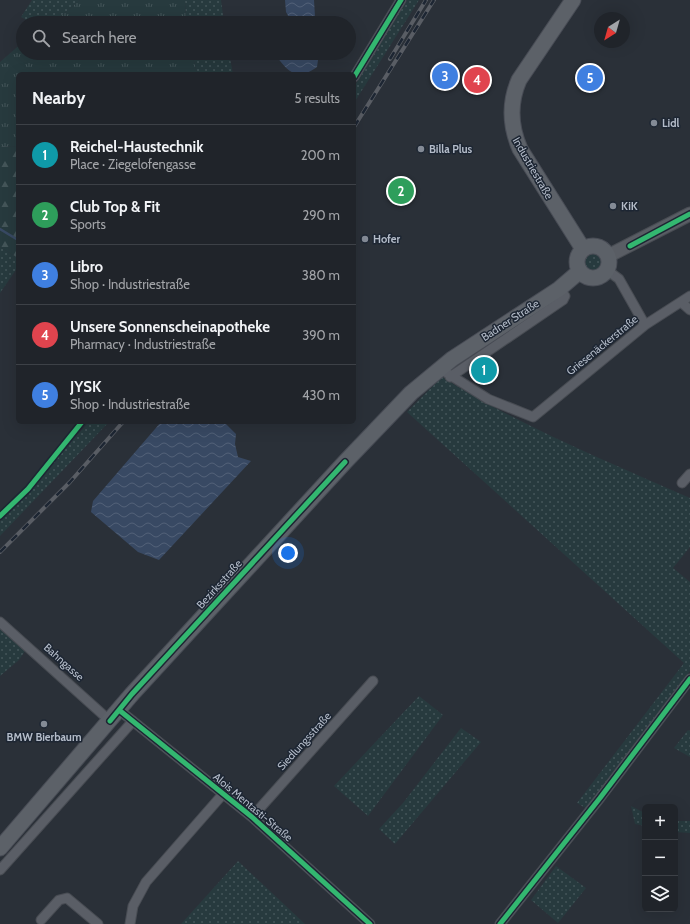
<!DOCTYPE html>
<html lang="en">
<head>
<meta charset="utf-8">
<style>
	:root { --surface:#20242a; --page:#2d3036; --text:#f1f3f6; --muted:#a2a4a8; --line:#3d4147; --accent:#1a73e8 }
	body { margin:0; font-family:Cabin,sans-serif; background:var(--page); color:var(--text) }
	.controls { position:absolute; right:12px; bottom:12px; display:grid; overflow:hidden; border-radius:6px; box-shadow:0 4px 16px #0002 }
	.controls button { width:36px; height:36px; display:grid; place-items:center; padding:0; border:0; border-bottom:1px solid var(--line); background:var(--surface); color:var(--text); font:20px sans-serif }
	.compass { position:absolute; left:594px; top:12px; width:36px; height:36px; border-radius:50%; background:var(--surface); box-shadow:0 4px 16px #0002; rotate:217deg }
	.you { position:absolute; left:288px; top:553px; width:14px; height:14px; margin:-10px; border:3px solid #fff; border-radius:50%; background:#1a73e8; box-shadow:0 0 0 6px #1a73e833 }
	.badge { display:grid; place-items:center; width:26px; height:26px; border-radius:50%; background:var(--accent); color:#fff; font-size:13px; font-weight:700 }
	.pin { position:absolute; translate:-50% -50%; border:2px solid #fff; box-shadow:0 1px 4px #0006 }
	.list { margin:0; padding:0; list-style:none }
	h2 { display:flex; justify-content:space-between; align-items:center; height:52px; margin:0; padding:0 16px; font-size:17px }
	h2 small { font-size:13px; font-weight:400; color:var(--muted) }
	.list li { display:grid; grid-template-columns:26px 1fr auto; gap:12px; align-items:center; box-sizing:border-box; height:60px; padding:0 16px; border-top:1px solid var(--line) }
	.list b { display:block; font-size:15px; white-space:nowrap }
	.list p { margin:0; font-size:13px; white-space:nowrap; color:var(--muted) }
	.list em { font-size:13px; font-style:normal; color:var(--muted) }
	.icon { flex:none; width:22px; height:22px; fill:none; stroke:currentColor; stroke-width:2; stroke-linecap:round; stroke-linejoin:round }
	.map { position:relative; flex:none; width:690px; height:924px; overflow:hidden }
	.search { position:absolute; background:var(--surface); box-shadow:0 4px 16px #0002; left:16px; top:16px; width:340px; height:44px; display:flex; align-items:center; gap:10px; box-sizing:border-box; padding:0 14px; border-radius:22px; color:var(--muted); font-size:15px }
	.panel { position:absolute; background:var(--surface); box-shadow:0 4px 16px #0002; left:16px; top:72px; width:340px; height:352px; border-radius:6px }
	.map>svg:first-child { display:block }
	.grass { fill:url(#grass-dots) }
	.forest { fill:url(#forest-firs) }
	.park { fill:url(#park-tufts) }
	.water { fill:url(#water-waves) }
	.lines { fill:none; stroke-linecap:round; stroke-linejoin:round }
	.stream { stroke:#384963; stroke-width:2.5 }
	.street-casing { stroke:#484c53; stroke-width:11 }
	.secondary-casing { stroke:#484c53; stroke-width:15 }
	.primary-casing { stroke:#484c55; stroke-width:17 }
	.street { stroke:#5a5e66; stroke-width:9 }
	.secondary { stroke:#595d64; stroke-width:13 }
	.primary { stroke:#5c6168; stroke-width:15 }
	.rail-casing { stroke:#595d64; stroke-width:4 }
	.rail { stroke:#1d2633; stroke-width:2.5; stroke-dasharray:8; stroke-linecap:butt }
	.cycleway-casing { stroke:#1d2633; stroke-width:8 }
	.cycleway { stroke:#33b770; stroke-width:5 }
	.poi-dot { fill:#848b96; stroke:#1d2633; stroke-width:1.5 }
	.labels { text-anchor:middle; dominant-baseline:central; stroke-width:3; stroke-linejoin:round; paint-order:stroke }
	.poi-label { font-size:11px; font-weight:bold; fill:#b4bcc9; stroke:#1d2633; text-anchor:start }
	.street-label { font-size:11px; fill:#b4bcc9; stroke:#1d2633 }
</style>
</head>
<body>
<div class="map">
<svg width="690" height="924" viewBox="0 0 690 924">
	<defs>
		<pattern id="grass-dots" width="8" height="8" patternUnits="userSpaceOnUse"><rect width="8" height="8" fill="#273a3e"/><path d="M2 2h.1M6 6h.1" fill="none" stroke="#445559" stroke-width="1.8" stroke-linecap="round"/></pattern>
		<pattern id="forest-firs" width="22" height="20" patternUnits="userSpaceOnUse"><rect width="22" height="20" fill="#273a3e"/><path d="M5 1l3.5 6h-7zM16 11l3.5 6h-7z" fill="#445559"/></pattern>
		<pattern id="park-tufts" width="24" height="20" patternUnits="userSpaceOnUse"><rect width="24" height="20" fill="#273a3e"/><path d="M3 7l-1-3M5 7V3M7 7l1-3M15 17l-1-3M17 17v-4M19 17l1-3" fill="none" stroke="#445559"/></pattern>
		<pattern id="water-waves" width="16" height="10" patternUnits="userSpaceOnUse"><rect width="16" height="10" fill="#384963"/><path d="M0 5q4-4 8 0t8 0" fill="none" stroke="#526178"/></pattern>
	</defs>
	<rect width="100%" height="100%" fill="#2a3038"/>
	<path class="grass" d="M 32,0 L 80,0 L 53,23 L 32,23 L 21,17 Z
		M 185,0 L 221,0 L 224,23 L 186,23 Z
		M 407,0 L 419,0 L 354,103 L 354,87 Z
		M 192,53 L 229,53 L 233,74 L 197,74 Z
		M 0,247 L 18,258 L 18,267 L 0,293 Z
		M583 262a10 10 0 1 1 20 0a10 10 0 1 1-20 0Z
		M 442,377 C 520,426 606,461 690,498 L 690,547 L 673,568 L 690,582 L 690,671 L 587,809 L 577,803 L 684,663 L 407,412 Z
		M 89,422 L 109,422 L 0,536 L 0,521 Z
		M 0,628 L 25,651 L 19,660 L 0,676 Z
		M 419,696 L 443,715 L 368,816 L 334,786 Z
		M 461,728 L 481,742 L 395,844 L 379,829 L 403,803 Z
		M 688,730 L 690,731 L 690,757 L 674,748 Z
		M 631,806 L 645,813 L 645,826 L 635,824 Z
		M 675,821 L 690,821 L 690,833 L 675,832 Z
		M 238,861 L 305,924 L 181,924 Z
		M 556,866 L 586,888 L 558,923 L 531,900 Z"/>
	<path class="forest" d="M 0,146 L 18,147 L 18,258 L 0,247 Z"/>
	<path class="park" d="M 80,0 L 185,0 L 186,23 L 53,23 Z
		M 23,42 L 23,53 L 192,53 L 197,74 L 18,74 L 18,147 L 0,146 L 0,62 Z"/>
	<path class="water" d="M 285,0 L 314,0 L 315,17 L 306,23 L 292,23 L 286,12 Z
		M 274,53 L 319,53 L 317,67 C 295,83 287,70 274,53 Z
		M 161,422 L 215,422 L 226,424 L 236,434 L 235,444 L 238,457 L 251,461 L 159,560 L 138,552 L 91,512 L 93,501 Z"/>
	<g class="lines">
		<path class="stream" d="M 0,229 L 18,240"/>
		<defs>
			<path id="street" d="M 354,77 L 401,0
				M 607,270 L 619,279 L 645,325
				M 681,302 L 690,310
				M 439,368 L 488,399 L 533,417 L 645,325 L 690,296
				M 450,377 L 563,300 L 565,296 L 559,289
				M 682,483 L 690,474
				M 0,622 L 110,721
				M 119,710 L 252,817 L 370,924
				M 252,817 L 373,681
				M 0,870 L 133,721
				M 41,920 L 59,900 L 67,898 L 98,924
				M 130,924 L 133,906 L 146,882 L 223,794
				M 500,924 L 600,798 L 690,679"/>
			<path id="secondary" d="M 608,256 L 690,214"/>
			<path id="primary" d="M 573,0 L 519,80 C 509,103 510,126 520,149 L 583,249
				M577 262a16 16 0 1 1 32 0a16 16 0 1 1-32 0Z
				M 0,848 L 132,694 L 345,462 L 411,393 L 452,359 L 559,289 L 580,271"/>
		</defs>
		<use href="#street" class="street-casing"/>
		<use href="#secondary" class="secondary-casing"/>
		<use href="#primary" class="primary-casing"/>
		<use href="#street" class="street"/>
		<use href="#secondary" class="secondary"/>
		<use href="#primary" class="primary"/>
		<defs>
			<path id="rail" d="M 390,59 L 426,0
				M 354,127 L 434,0
				M 0,552 L 70,482 L 123,422"/>
		</defs>
		<use href="#rail" class="rail-casing"/>
		<use href="#rail" class="rail"/>
		<defs>
			<path id="cycleway" d="M 354,77 L 401,0
				M 630,246 L 690,214
				M 0,516 L 28,489 L 82,422
				M 119,710 L 252,817 L 370,924
				M 110,721 L 132,694 L 345,462
				M 500,924 L 600,798 L 690,679"/>
		</defs>
		<use href="#cycleway" class="cycleway-casing"/>
		<use href="#cycleway" class="cycleway"/>
	</g>
	<g class="poi-dot">
		<circle cx="654" cy="123" r="4"/>
		<circle cx="421" cy="149" r="4"/>
		<circle cx="613" cy="206" r="4"/>
		<circle cx="365" cy="239" r="4"/>
		<circle cx="44" cy="724" r="4"/>
	</g>
	<g class="labels">
		<g class="poi-label">
			<text x="662" y="123">Lidl</text>
			<text x="429" y="149">Billa Plus</text>
			<text x="621" y="206">KiK</text>
			<text x="373" y="239">Hofer</text>
			<text x="44" y="737" text-anchor="middle">BMW Bierbaum</text>
		</g>
		<g class="street-label">
			<text transform="translate(533 168) rotate(60)">Industriestraße</text>
			<text transform="translate(510 320) rotate(-33)">Badner Straße</text>
			<text transform="translate(602 345) rotate(-39)">Griesenäckerstraße</text>
			<text transform="translate(219 584) rotate(-48)">Bezirksstraße</text>
			<text transform="translate(64 662) rotate(42)">Bahngasse</text>
			<text transform="translate(304 741) rotate(-48)">Siedlungsstraße</text>
			<text transform="translate(253 807) rotate(40)">Alois Mentasti-Straße</text>
		</g>
	</g>
</svg>
<div class="controls">
<button>+</button>
<button>−</button>
<button><svg class="icon" aria-label="layers" viewBox="0 0 24 24"><path d="M12 4l9 5-9 5-9-5zM3 14l9 5 9-5"/></svg></button>
</div>
<svg class="compass" viewBox="-18 -18 36 36"><path d="M0-13l5 13h-10z" fill="#e53935"/><path d="M0 13l5-13h-10z" fill="#a2a4a8"/></svg>
<div class="you"></div>
<div class="pin badge" style="left:484px;top:370px;background:#0f9aa8">1</div>
<div class="pin badge" style="left:401px;top:191px;background:#2e9e5b">2</div>
<div class="pin badge" style="left:445px;top:76px;background:#3f7fe0">3</div>
<div class="pin badge" style="left:477px;top:80px;background:#e0444e">4</div>
<div class="pin badge" style="left:590px;top:78px;background:#3f7fe0">5</div>
<div class="search"><svg class="icon" aria-label="search" viewBox="0 0 24 24"><circle cx="10" cy="10" r="6"/><path d="M15 15l6 6"/></svg>Search here</div>
<section class="panel">
<h2>Nearby<small>5 results</small></h2>
<ul class="list">
<li><span class="badge" style="background:#0f9aa8">1</span><div><b>Reichel-Haustechnik</b><p>Place · Ziegelofengasse</p></div><em>200 m</em></li>
<li><span class="badge" style="background:#2e9e5b">2</span><div><b>Club Top &amp; Fit</b><p>Sports</p></div><em>290 m</em></li>
<li><span class="badge" style="background:#3f7fe0">3</span><div><b>Libro</b><p>Shop · Industriestraße</p></div><em>380 m</em></li>
<li><span class="badge" style="background:#e0444e">4</span><div><b>Unsere Sonnenscheinapotheke</b><p>Pharmacy · Industriestraße</p></div><em>390 m</em></li>
<li><span class="badge" style="background:#3f7fe0">5</span><div><b>JYSK</b><p>Shop · Industriestraße</p></div><em>430 m</em></li>
</ul>
</section>
</div>
</body>
</html>
